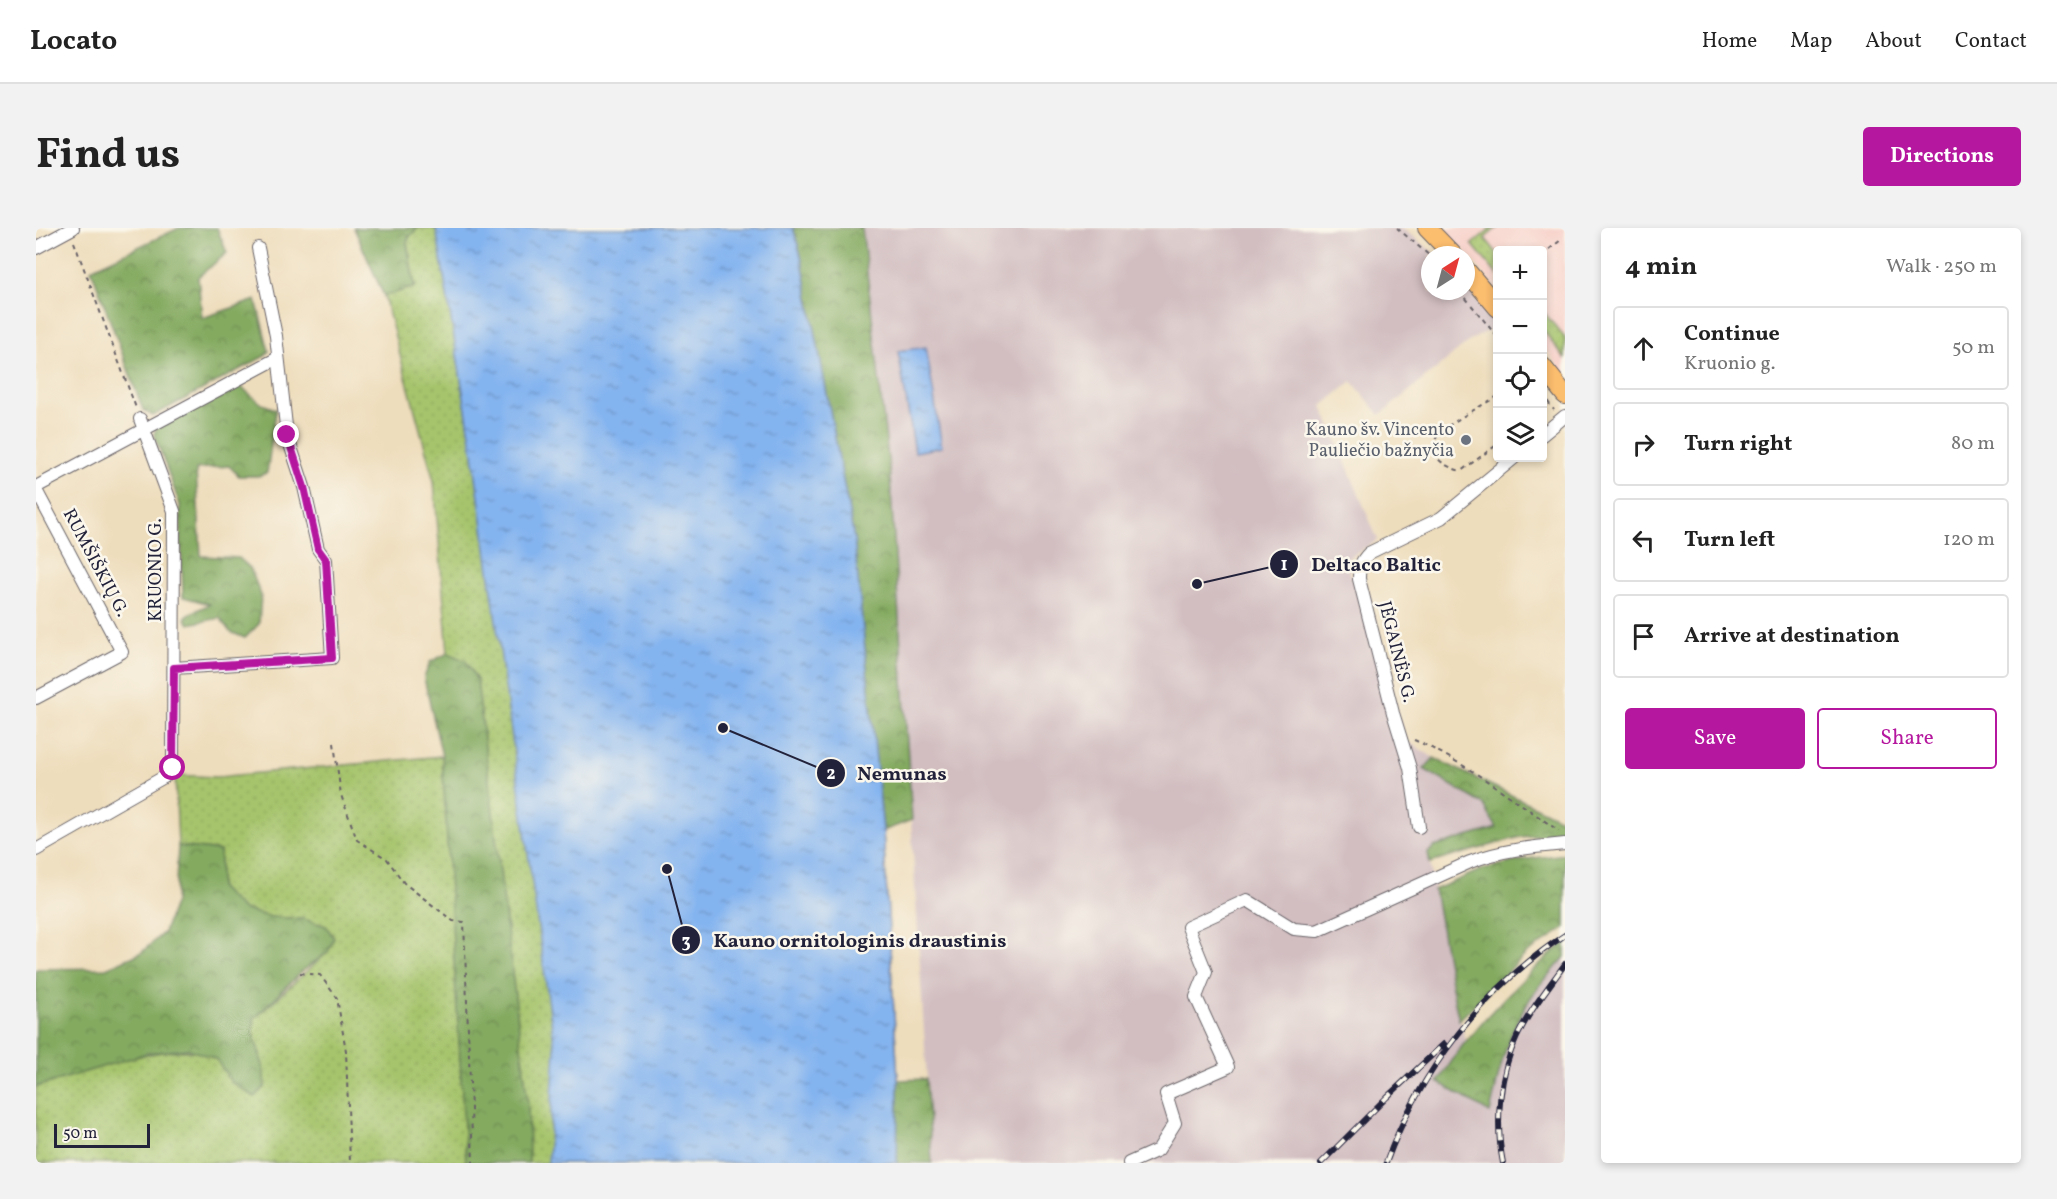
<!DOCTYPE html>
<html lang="en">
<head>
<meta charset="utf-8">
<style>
	:root { --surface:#fff; --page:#f2f2f2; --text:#222; --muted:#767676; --line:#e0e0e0; --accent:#b5179e }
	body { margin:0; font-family:Vollkorn,serif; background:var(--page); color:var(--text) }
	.controls { position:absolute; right:18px; top:18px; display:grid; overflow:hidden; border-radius:6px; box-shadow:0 3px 9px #0003 }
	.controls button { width:54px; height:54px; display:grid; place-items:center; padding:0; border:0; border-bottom:2px solid var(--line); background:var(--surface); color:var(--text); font:30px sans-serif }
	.compass { position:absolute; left:1385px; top:18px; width:54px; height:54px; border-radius:50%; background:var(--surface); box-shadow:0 3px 9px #0003; rotate:36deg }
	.scale { position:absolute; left:18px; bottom:15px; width:96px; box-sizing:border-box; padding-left:6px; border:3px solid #22223b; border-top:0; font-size:16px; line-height:21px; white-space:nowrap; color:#22223b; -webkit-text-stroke:4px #fbf7ec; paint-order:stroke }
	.stop { position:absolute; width:18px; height:18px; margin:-14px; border:4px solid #b5179e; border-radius:50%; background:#fff }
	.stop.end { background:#b5179e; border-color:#fff; box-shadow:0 2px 6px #0008 }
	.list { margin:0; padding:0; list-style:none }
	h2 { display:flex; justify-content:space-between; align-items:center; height:78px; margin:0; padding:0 24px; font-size:26px }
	h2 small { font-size:20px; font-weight:400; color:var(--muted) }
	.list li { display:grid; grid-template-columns:39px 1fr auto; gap:18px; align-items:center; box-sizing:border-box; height:84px; margin:0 12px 12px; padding:0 12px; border:2px solid var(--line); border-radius:6px }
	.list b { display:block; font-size:22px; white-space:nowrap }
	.list p { margin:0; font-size:20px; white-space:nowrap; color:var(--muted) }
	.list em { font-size:20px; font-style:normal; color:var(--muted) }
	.actions { display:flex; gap:12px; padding:18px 24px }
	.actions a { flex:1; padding:14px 0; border:2px solid var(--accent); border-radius:6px; text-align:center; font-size:21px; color:var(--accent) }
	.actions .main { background:var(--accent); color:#fff }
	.icon { flex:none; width:33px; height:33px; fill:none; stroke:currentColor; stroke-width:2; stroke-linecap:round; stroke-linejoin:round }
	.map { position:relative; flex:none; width:1529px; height:935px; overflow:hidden; border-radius:6px }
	header { display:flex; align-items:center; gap:36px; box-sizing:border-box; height:84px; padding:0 30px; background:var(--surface); border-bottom:2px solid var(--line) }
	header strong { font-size:28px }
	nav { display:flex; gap:33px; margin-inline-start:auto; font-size:21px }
	.intro { display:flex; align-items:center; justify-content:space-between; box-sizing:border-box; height:144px; padding:0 36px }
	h1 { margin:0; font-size:42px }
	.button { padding:15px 27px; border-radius:6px; background:var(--accent); color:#fff; font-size:21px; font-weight:700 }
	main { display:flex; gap:36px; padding:0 36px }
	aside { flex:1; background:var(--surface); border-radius:6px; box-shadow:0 3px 9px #0003 }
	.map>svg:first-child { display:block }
	.built { fill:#f7d0c9 }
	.industrial { fill:#d2bec1 }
	.grass { fill:url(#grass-dots); stroke:#647354; stroke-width:1.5 }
	.forest { fill:url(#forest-crowns); stroke:#53664e; stroke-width:1.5 }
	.water { fill:url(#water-ripples); stroke:#536b95; stroke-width:1.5 }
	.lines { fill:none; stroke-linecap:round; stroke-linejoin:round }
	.minor-casing { stroke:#696368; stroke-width:14 }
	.primary-casing { stroke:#696368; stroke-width:20 }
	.path { stroke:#696368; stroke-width:2; stroke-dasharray:4.5 4.5; stroke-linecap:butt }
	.minor { stroke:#fff; stroke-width:12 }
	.primary { stroke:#fbbd6e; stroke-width:18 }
	.rail-casing { stroke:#22223b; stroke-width:6 }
	.rail { stroke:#fbf7ec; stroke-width:4; stroke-dasharray:11; stroke-linecap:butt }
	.route { stroke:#b5179e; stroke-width:8 }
	.worship-dot { fill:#6b7280; stroke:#fbf7ec; stroke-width:2 }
	.labels { text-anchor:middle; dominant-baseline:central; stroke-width:5; stroke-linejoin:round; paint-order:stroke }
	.worship-label { font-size:18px; fill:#5b616d; stroke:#fbf7ec; text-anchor:end }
	.street-label { font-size:18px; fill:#22223b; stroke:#fbf7ec }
	.leader { fill:none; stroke:#22223b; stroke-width:2 }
	.callout-dot { fill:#22223b; stroke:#fbf7ec; stroke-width:2 }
	.mark-label { font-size:18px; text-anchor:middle; font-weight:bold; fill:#fff }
	.callout-label { font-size:20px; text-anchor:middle; font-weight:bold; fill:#22223b; stroke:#fbf7ec; stroke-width:5; stroke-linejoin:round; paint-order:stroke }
</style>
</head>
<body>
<header>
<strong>Locato</strong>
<nav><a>Home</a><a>Map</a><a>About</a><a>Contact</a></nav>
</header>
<div class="intro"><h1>Find us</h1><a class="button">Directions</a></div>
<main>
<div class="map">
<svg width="1529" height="935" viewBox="0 0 1529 935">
	<defs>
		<pattern id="grass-dots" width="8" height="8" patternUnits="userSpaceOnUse" patternTransform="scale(1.5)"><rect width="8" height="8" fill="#a6c46c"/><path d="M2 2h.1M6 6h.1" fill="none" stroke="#8fa85e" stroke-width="1.8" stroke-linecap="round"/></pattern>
		<pattern id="forest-crowns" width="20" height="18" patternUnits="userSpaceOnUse" patternTransform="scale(1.5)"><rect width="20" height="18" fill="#84aa60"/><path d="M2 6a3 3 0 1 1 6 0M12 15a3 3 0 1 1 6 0" fill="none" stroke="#6c8a50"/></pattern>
		<pattern id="water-ripples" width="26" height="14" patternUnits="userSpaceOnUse" patternTransform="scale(1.5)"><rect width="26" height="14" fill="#84b4ef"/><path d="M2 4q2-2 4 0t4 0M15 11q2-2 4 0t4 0" fill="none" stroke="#6c92c3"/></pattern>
	</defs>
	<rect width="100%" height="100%" fill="#fbf7ec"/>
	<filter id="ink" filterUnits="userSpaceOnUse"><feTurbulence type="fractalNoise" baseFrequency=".0167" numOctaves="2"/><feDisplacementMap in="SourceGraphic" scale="12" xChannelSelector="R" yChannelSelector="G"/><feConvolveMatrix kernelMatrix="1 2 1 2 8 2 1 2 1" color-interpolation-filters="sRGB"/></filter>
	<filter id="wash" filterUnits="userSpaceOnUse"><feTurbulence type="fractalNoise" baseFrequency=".008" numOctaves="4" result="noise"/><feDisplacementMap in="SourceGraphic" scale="24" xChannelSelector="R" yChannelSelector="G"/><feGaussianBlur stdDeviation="1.35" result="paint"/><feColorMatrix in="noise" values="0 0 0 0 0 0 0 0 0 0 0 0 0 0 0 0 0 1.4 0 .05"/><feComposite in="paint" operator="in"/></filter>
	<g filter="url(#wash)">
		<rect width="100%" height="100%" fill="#eeddbc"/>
		<path class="built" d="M 1406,0 L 1529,0 L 1529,147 L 1507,118 L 1506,22 L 1462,22 L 1461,61 L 1431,25 Z"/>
		<path class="industrial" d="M 826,0 L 1366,0 L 1401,27 L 1394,27 L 1394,63 L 1430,63 L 1430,58 L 1461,98 L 1435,112 L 1344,187 L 1316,153 L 1286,178 L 1342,312 L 1310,332 L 1370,512 L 1398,530 L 1388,541 L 1447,576 L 1461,601 L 1398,619 L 1392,625 L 1419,775 L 1430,813 L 1403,854 L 1454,885 L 1467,828 L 1485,785 L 1500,763 L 1529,729 L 1529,935 L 896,935 L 854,248 Z"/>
		<path class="grass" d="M 382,0 L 400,0 L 435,212 L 453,338 L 847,603 L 862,852 L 861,935 L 0,935 L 0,859 C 40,847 144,805 179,831 C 186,835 191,847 195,854 L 227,838 L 217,804 L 218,791 L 292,724 L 267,691 L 234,689 L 206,681 L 184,660 L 184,623 L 142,618 L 139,547 L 180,549 L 406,528 L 419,428 L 412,425 L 398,253 L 348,68 L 379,59 L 371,15 L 373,9 Z
			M 1455,0 L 1461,0 L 1449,10 L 1461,25 L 1461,47 L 1436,16 Z
			M 1506,82 L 1529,110 L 1529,131 L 1507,102 Z"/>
		<path class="forest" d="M 143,0 L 181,0 L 191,25 L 162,49 L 166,90 L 220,72 L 233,123 L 229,128 L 117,188 L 107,182 L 55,41 Z
			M 318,0 L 382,0 L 373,9 L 371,15 L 379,59 L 348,68 Z
			M 757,0 L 826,0 L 854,248 L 876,592 L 847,603 L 818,311 L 765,28 Z
			M 204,158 L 226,176 L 240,181 L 231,245 L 222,248 L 203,248 L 193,238 L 160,241 L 165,328 L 203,330 L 214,340 L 225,367 L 223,396 L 209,410 L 194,404 L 184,390 L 153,396 L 149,390 L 157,384 L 174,376 L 147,369 L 144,277 L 118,206 L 120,201 Z
			M 412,425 L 430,433 L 441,452 L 492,876 L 493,935 L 430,935 L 406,528 L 388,450 L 394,434 Z
			M 1398,530 L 1529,593 L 1529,605 L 1484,609 L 1394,635 L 1392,625 L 1398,619 L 1461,600 L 1447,576 L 1388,541 Z
			M 142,618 L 184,623 L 184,660 L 206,681 L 234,689 L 267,691 L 290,698 L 298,710 L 292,724 L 264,745 L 218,791 L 217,804 L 227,838 L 229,859 L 219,869 L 195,854 L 180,831 L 152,821 L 112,825 L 0,859 L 0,741 L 70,740 L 105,725 L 128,704 L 139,673 Z
			M 1529,626 L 1529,700 L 1490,726 L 1423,792 L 1419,775 L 1398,662 L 1447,641 L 1491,631 Z
			M 1529,714 L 1529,729 C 1514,747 1497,763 1486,784 C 1468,815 1462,850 1454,885 L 1402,854 C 1412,840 1420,825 1431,812 C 1460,776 1493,744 1529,714 Z
			M 890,851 L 896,935 L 861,935 L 862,852 Z"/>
		<path class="water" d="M 400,0 L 757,0 L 765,28 L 818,311 L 847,603 L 862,852 L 861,935 L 512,935 L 519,821 L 435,212 Z
			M 890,119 L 906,219 L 879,224 L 862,123 Z"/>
	</g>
	<g filter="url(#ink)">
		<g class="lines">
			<defs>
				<path id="minor" d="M 0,20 L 37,0
					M 1506,207 L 1529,188
					M 0,259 L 242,130
					M 0,262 L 86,424 L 0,470
					M 138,440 L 296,430 L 290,332 L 282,321 L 268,259 L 251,207 L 240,108 L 222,20
					M 1383,599 L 1374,540 L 1357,485 L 1323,351 C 1323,339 1325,333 1333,325 L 1405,290 L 1478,230
					M 0,622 L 128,549 L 137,541 L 138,283 L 104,191
					M 1093,935 L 1122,922 L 1139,895 L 1130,866 L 1192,839 L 1160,769 L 1170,744 L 1152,699 L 1211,672 L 1258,701 L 1281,703 L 1434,634 C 1465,622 1496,619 1529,616"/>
				<path id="primary" d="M 1391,0 L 1417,27
					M 1430,42 L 1462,80
					M 1506,138 L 1529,167"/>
			</defs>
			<use href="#minor" class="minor-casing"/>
			<use href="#primary" class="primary-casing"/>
			<path class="path" d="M 1361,0 L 1394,28
				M 38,14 L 100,180
				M 1506,27 L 1525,12
				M 1424,63 L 1462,110
				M 1506,166 L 1518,182
				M 1462,168 C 1450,175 1408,198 1402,207 C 1388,227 1409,239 1425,243 L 1462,216
				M 1378,512 C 1426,532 1480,573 1523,603
				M 298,515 L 305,567 L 321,612 L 351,631 L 368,655 L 417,693 L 428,694 L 437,935
				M 264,745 L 284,747 L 301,770 L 310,823 L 314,935"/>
			<use href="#minor" class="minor"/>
			<use href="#primary" class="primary"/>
			<defs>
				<path id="rail" d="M 1285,935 L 1351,869 L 1408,816
					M 1350,935 C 1383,844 1448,760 1529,707
					M 1467,935 C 1459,895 1463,846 1481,809 C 1493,783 1512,760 1529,736"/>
			</defs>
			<use href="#rail" class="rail-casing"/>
			<use href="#rail" class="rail"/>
		</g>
	</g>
	<g class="lines" filter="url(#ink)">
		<path class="route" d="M 137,540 L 138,440 L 296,430 L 290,332 L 282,321 L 268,259 L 251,207"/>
	</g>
	<circle class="worship-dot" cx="1430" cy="212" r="6"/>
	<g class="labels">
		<g class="worship-label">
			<text x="1418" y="202">Kauno šv. Vincento<tspan x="1418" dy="21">Pauliečio bažnyčia</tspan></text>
		</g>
		<g class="street-label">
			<text transform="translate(59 335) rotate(62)">RUMŠIŠKIŲ G.</text>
			<text transform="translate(120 342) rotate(-90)">KRUONIO G.</text>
			<text transform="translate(1360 424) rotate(76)">JĖGAINĖS G.</text>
		</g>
	</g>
	<path class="leader" d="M1161 356L1248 336M687 500L795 545M631 641L650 712"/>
	<g class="callout-dot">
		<circle cx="1161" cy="356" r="6"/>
		<circle cx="687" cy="500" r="6"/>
		<circle cx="631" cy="641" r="6"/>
		<circle cx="1248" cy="336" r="15"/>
		<circle cx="795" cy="545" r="15"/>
		<circle cx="650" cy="712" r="15"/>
	</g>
	<g class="mark-label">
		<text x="1248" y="342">1</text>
		<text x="795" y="551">2</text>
		<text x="650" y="719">3</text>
	</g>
	<g class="callout-label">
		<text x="1340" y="343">Deltaco Baltic</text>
		<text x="866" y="552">Nemunas</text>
		<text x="824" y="719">Kauno ornitologinis draustinis</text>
	</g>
</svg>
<div class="controls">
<button>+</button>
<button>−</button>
<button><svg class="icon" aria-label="locate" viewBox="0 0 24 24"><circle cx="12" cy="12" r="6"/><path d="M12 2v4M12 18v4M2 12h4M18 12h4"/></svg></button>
<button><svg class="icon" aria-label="layers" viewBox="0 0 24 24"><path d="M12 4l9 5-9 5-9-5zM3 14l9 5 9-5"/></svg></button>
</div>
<svg class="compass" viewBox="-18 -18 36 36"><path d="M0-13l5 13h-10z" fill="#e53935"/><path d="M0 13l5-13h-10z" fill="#767676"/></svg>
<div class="scale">50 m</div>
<div class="stop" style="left:137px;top:540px"></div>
<div class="stop end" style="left:251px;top:207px"></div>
</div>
<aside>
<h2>4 min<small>Walk · 250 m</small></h2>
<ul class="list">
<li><svg class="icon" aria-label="ahead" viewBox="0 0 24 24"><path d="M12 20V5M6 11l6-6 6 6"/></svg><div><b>Continue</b><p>Kruonio g.</p></div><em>50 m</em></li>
<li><svg class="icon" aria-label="right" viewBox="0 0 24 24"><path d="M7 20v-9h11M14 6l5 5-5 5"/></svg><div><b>Turn right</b></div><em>80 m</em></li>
<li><svg class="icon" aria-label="left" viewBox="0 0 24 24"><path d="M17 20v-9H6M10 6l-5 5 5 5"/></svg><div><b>Turn left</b></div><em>120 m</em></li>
<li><svg class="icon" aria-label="arrive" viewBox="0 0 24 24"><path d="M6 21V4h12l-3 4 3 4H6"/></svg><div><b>Arrive at destination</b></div></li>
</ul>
<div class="actions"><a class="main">Save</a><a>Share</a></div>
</aside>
</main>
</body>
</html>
